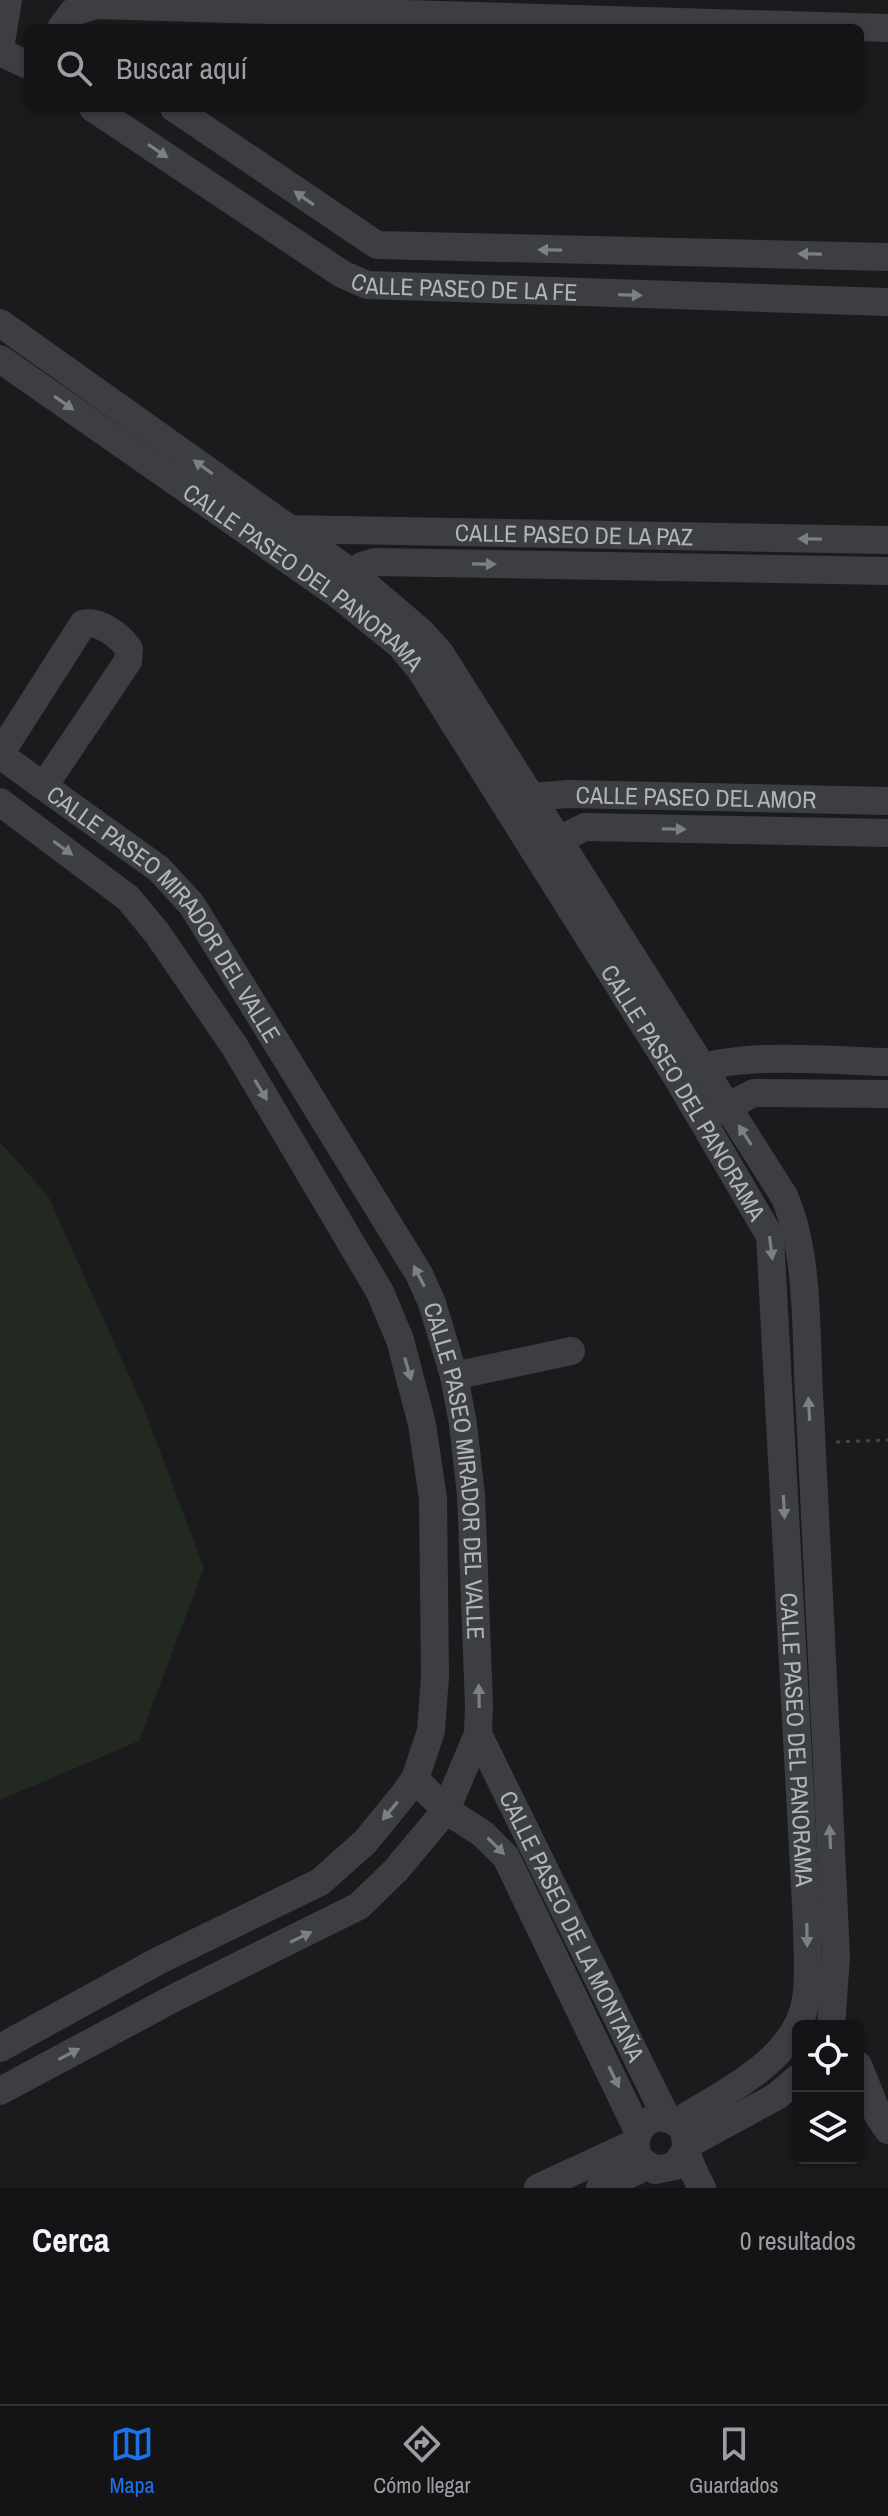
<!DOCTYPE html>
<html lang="es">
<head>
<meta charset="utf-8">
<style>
	:root { --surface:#141416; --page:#1d1d1f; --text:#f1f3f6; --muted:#9d9ea1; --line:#333335; --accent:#1a73e8 }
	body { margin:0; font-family:"Archivo Narrow",sans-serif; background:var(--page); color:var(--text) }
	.controls { position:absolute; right:24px; bottom:24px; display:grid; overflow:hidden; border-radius:12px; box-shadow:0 2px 6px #0004 }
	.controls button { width:72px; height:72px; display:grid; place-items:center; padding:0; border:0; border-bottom:2px solid var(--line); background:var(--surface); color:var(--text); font:40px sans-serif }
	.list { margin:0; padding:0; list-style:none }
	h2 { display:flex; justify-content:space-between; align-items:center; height:104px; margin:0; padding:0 32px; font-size:34px }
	h2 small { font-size:26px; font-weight:400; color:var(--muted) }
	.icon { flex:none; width:44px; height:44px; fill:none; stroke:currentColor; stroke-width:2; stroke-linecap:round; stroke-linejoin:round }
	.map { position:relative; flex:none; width:888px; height:2188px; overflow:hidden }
	.search { position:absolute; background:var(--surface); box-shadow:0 2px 6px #0004; left:24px; right:24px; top:24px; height:88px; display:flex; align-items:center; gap:20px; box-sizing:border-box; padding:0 28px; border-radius:12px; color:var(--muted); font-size:30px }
	.sheet { height:216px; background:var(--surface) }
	nav { display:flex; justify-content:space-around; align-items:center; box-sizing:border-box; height:112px; border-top:2px solid var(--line); background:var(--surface); font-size:22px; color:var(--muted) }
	nav a { display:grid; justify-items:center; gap:4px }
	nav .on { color:var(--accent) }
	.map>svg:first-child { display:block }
	.green { fill:#212920 }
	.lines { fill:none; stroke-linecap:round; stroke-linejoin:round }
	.path { stroke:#424649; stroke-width:3; stroke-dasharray:4 6; stroke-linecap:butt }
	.minor { stroke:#3c3e42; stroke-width:28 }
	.oneway { fill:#7a8086 }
	.labels { text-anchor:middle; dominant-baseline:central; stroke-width:7; stroke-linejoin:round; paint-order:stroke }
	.street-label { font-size:24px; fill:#adb6bd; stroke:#161618 }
</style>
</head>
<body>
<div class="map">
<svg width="888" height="2188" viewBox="0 0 888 2188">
	<rect width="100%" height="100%" fill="#1b1b1d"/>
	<path class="green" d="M 0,1142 L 48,1196 L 145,1411 L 204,1568 L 139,1741 L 0,1800 Z"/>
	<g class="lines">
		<path class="path" d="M 836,1442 L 888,1440"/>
		<g class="minor">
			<path d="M 61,28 L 73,12 L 96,5 L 888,28"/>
			<path d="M 0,48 L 8,0"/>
			<path d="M 0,52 L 28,65"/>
			<path id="s1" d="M 93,108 L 342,274 L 367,285 L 888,302"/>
			<path d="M 174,108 L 377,245 L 888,257"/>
			<path d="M 0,323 L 353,574 L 421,632 L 440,653 L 784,1196 C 811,1256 805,1345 810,1411 C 820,1593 827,1775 836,1957 L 831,2026"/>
			<path id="s2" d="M 0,359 L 337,594 L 401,646 L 420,669 L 678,1079 L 770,1236 L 807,1924 C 807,1949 810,1975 806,1999 C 797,2061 723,2092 676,2123"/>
			<path id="s3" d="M 286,529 L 888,540"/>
			<path d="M 343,587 L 362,566 L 375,562 L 888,571"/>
			<path d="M 0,754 L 83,624 C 100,620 120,636 129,649 L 128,661 L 44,786"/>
			<path id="s4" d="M 0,755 L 159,869 L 192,905 L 419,1274 L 432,1303 L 454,1376 L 463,1424 L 471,1495 L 479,1705 L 478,1734 L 446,1810 L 396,1870 L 359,1906 L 176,1997 L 0,2091"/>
			<path d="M 0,802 L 128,898 L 157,933 L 235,1047 L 380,1292 L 400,1340 L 422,1424 L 433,1499 L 435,1676 L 431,1731 L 415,1779 L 405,1793 L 365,1842 L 320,1882 L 158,1961 L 0,2048"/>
			<path id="s5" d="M 518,804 L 531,797 L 568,794 L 888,801"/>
			<path d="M 542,848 L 585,827 L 888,833"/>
			<path d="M 687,1074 C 731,1050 836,1061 888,1062"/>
			<path d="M 710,1115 L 754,1093 L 888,1094"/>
			<path d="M 454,1376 L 571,1351"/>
			<path id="s6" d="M 478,1734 L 667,2119"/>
			<path d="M 415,1779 L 446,1810 L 483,1834 L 506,1857 L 638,2131"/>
			<path d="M 858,2065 L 878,2115 L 888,2130"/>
			<path d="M 687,2145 L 777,2096 L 798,2078"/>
			<path d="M 686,2150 L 675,2166 L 655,2170 L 640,2160 C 623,2128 662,2101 682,2128 C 687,2136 685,2144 687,2153 C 690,2165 696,2177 702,2188"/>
			<path d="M 538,2188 L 635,2143"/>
			<path d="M 600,2188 L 647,2166"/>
		</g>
	</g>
	<defs><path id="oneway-solid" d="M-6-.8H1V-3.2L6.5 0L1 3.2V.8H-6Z" transform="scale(2)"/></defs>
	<g class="oneway">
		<use href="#oneway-solid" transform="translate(158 151) rotate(34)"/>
		<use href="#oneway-solid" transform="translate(304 198) rotate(-145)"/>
		<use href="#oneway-solid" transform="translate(550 250) rotate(-179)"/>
		<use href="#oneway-solid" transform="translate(810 254) rotate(-179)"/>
		<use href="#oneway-solid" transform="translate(630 295) rotate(2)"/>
		<use href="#oneway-solid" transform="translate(64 403) rotate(35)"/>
		<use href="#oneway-solid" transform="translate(203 467) rotate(-144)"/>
		<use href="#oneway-solid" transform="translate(810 539) rotate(-179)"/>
		<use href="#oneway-solid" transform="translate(484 564) rotate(1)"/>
		<use href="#oneway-solid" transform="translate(674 829) rotate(1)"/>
		<use href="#oneway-solid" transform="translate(63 848) rotate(36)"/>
		<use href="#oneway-solid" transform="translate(261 1090) rotate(59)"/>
		<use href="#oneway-solid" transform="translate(745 1135) rotate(-123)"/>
		<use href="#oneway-solid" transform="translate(771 1248) rotate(83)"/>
		<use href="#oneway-solid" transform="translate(419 1276) rotate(-117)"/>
		<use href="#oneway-solid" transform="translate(408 1369) rotate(74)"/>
		<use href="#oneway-solid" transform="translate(809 1409) rotate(-93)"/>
		<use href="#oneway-solid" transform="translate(784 1507) rotate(87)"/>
		<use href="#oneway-solid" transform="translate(479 1696) rotate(-91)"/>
		<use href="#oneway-solid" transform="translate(390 1811) rotate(130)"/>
		<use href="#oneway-solid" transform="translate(830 1837) rotate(-93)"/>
		<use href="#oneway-solid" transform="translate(496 1846) rotate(45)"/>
		<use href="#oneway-solid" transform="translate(807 1935) rotate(89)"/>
		<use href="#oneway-solid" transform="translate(301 1937) rotate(-26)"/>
		<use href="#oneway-solid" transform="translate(69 2054) rotate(-28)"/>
		<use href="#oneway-solid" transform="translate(614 2077) rotate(64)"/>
	</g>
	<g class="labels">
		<g class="street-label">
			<text stroke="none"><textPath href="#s1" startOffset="424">CALLE PASEO DE LA FE</textPath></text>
			<text stroke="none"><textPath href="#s3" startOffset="288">CALLE PASEO DE LA PAZ</textPath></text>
			<text stroke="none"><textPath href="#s2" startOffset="374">CALLE PASEO DEL PANORAMA</textPath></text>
			<text stroke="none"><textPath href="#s5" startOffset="180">CALLE PASEO DEL AMOR</textPath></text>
			<text stroke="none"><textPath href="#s4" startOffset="232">CALLE PASEO MIRADOR DEL VALLE</textPath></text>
			<text stroke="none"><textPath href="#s2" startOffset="1022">CALLE PASEO DEL PANORAMA</textPath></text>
			<text stroke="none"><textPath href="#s4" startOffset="880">CALLE PASEO MIRADOR DEL VALLE</textPath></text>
			<text stroke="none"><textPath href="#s2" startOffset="1694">CALLE PASEO DEL PANORAMA</textPath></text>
			<text stroke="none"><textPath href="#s6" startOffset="214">CALLE PASEO DE LA MONTAÑA</textPath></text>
		</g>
	</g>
</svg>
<div class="controls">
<button><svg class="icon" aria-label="locate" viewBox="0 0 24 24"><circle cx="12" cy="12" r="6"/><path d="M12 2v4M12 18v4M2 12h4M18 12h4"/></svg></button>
<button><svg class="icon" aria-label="layers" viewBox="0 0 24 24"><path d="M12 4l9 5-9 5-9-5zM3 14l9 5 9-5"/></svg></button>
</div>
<div class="search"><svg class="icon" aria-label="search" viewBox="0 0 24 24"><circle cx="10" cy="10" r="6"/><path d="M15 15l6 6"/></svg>Buscar aquí</div>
</div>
<section class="sheet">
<h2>Cerca<small>0 resultados</small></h2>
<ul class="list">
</ul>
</section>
<nav>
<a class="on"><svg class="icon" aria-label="map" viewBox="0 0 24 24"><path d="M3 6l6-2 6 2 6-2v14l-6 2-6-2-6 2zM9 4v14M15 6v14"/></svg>Mapa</a>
<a><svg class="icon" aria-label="directions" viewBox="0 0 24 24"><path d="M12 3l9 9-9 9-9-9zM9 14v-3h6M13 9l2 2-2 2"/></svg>Cómo llegar</a>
<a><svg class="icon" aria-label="saved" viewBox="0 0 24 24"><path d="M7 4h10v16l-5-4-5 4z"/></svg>Guardados</a>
</nav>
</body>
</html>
